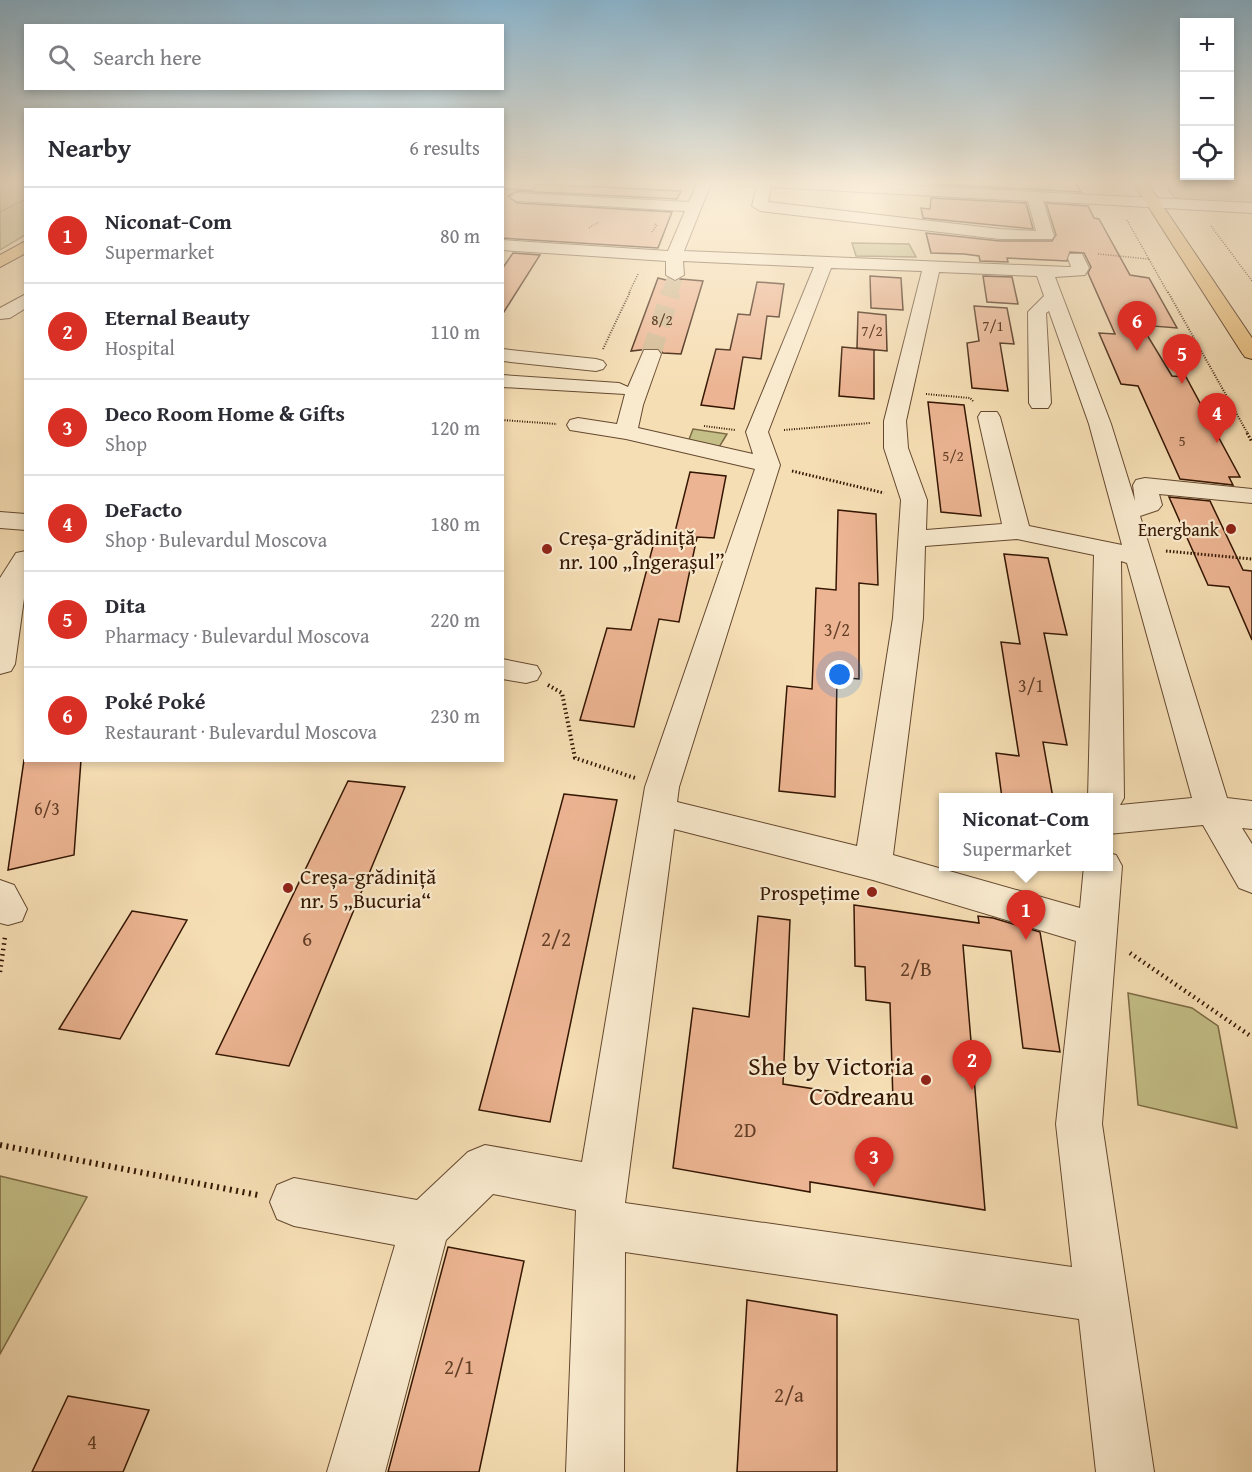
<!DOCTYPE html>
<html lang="en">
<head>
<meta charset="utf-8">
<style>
	:root { --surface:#fff; --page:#f7f7f7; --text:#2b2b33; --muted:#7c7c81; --line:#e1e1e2; --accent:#d93025 }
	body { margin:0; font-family:"Gentium Book Plus",serif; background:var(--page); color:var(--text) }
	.controls { position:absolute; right:18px; top:18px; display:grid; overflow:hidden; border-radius:0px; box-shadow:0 3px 9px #0003 }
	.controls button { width:54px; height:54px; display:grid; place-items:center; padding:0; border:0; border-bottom:2px solid var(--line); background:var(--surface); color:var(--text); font:30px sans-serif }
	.you { position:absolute; left:840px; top:675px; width:21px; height:21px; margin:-15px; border:4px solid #fff; border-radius:50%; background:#1a73e8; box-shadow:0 0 0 9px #1a73e833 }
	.badge { display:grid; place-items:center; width:39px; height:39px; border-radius:50%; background:var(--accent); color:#fff; font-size:20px; font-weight:700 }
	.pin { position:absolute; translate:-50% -50px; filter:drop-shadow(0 2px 3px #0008) }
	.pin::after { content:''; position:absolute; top:32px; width:21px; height:18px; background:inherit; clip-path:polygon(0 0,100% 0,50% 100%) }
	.popup { position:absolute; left:939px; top:793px; width:174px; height:78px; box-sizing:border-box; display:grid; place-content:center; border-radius:0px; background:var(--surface); filter:drop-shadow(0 2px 4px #0005); font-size:20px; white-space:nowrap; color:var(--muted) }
	.popup b { font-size:22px; color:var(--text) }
	.popup::after { content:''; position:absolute; left:50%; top:100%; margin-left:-12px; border:12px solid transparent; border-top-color:var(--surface) }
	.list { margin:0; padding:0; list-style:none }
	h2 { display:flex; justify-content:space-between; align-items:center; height:78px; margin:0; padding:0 24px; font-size:26px }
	h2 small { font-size:20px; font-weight:400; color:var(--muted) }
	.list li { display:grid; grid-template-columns:39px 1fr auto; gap:18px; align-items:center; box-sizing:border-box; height:96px; padding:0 24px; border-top:2px solid var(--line) }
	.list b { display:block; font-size:22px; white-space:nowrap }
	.list p { margin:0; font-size:20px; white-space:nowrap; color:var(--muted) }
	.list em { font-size:20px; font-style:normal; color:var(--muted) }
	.icon { flex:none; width:33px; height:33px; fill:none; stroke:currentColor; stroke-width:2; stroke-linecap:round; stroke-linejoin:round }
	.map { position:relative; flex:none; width:1252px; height:1472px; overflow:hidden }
	.search { position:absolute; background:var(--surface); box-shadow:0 3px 9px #0003; left:24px; top:24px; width:480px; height:66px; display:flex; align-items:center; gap:15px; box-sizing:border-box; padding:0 21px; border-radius:0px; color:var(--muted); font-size:22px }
	.panel { position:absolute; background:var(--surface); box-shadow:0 3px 9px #0003; left:24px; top:108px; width:480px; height:654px; border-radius:0px }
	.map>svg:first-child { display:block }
	.green { fill:#c4bf87; stroke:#7c6a44; stroke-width:1.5 }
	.building { fill:#ecb492; stroke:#341602; stroke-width:1.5 }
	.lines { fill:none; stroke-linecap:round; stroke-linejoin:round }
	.minor-tunnel-far1 { stroke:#cfb690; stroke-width:16; stroke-dasharray:16 8; stroke-linecap:butt }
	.minor-tunnel { stroke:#cfb690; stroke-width:20; stroke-dasharray:20 10; stroke-linecap:butt }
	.minor-casing { stroke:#64482e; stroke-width:2 }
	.major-casing { stroke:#341602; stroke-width:2 }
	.path-far5 { stroke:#341602; stroke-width:1.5; stroke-dasharray:1 1.5; stroke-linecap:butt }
	.path-far4 { stroke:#341602; stroke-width:2; stroke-dasharray:1 1.5; stroke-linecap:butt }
	.path-far3 { stroke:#341602; stroke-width:3; stroke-dasharray:1.5 2; stroke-linecap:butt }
	.path-far2 { stroke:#341602; stroke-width:4; stroke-dasharray:1.5 3; stroke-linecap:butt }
	.path-far1 { stroke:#341602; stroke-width:4.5; stroke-dasharray:1.5 4; stroke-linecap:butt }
	.path { stroke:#341602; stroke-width:6; stroke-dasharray:2 4.5; stroke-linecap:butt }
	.minor { fill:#f9eace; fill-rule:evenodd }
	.major { fill:#ebbf7a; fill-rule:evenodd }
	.poi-dot { fill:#8f2418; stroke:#f9eace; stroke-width:2 }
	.labels { text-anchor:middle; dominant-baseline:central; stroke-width:4.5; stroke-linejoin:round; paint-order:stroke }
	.far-number-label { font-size:15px; fill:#623e26 }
	.far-poi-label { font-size:18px; fill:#341602; stroke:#f9eace; text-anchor:end }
	.number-label { font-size:18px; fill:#623e26 }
	.poi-label { font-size:21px; fill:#341602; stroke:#f9eace; text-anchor:start }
	.near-number-label { font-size:21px; fill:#623e26 }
	.near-poi-label { font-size:26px; fill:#341602; stroke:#f9eace; text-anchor:end }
</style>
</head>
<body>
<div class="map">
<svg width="1252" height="1472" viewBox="0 0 1252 1472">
	<rect width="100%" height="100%" fill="#f6deb4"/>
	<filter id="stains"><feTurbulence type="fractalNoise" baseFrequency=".00333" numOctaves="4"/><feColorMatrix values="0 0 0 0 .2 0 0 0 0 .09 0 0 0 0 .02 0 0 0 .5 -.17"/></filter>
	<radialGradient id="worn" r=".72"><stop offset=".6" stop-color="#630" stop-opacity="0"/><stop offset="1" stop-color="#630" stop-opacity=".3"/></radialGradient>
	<path class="green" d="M 0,181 L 26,181 L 25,235 L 0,250 Z
		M 1163,181 L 1252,181 L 1252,205 L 1183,200 L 1174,197 Z
		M 852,243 L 909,244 L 916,257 L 856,256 Z
		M 693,429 L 727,434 L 718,449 L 688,442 Z
		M 1128,993 L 1192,1008 L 1218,1026 L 1237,1128 L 1138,1105 Z
		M 0,1176 L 87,1197 L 0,1354 Z"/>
	<path class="building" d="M 931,181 L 1075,181 L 1081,192 L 931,184 Z
		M 538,184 L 681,191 L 677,199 L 517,191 L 508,196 L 517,203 L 672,212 L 658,248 L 502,238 L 502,189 L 533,190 Z
		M 931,198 L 1026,203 L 1033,229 L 923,218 L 921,208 L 930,209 Z
		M 1046,203 L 1088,206 L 1094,218 L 1099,219 L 1130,275 L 1149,278 L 1177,328 L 1141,325 L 1172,376 L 1186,377 L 1240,477 L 1229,477 L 1233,485 L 1180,479 L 1138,386 L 1121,384 L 1099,333 L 1115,334 L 1088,273 L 1091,267 L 1084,253 L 1070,252 L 1067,261 L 1007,258 L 1008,262 L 980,261 L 979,256 L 964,254 L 931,253 L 926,233 L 1000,241 L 1052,241 L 1056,235 Z
		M 513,253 L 540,255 L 502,315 L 502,269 Z
		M 870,276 L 901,278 L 903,310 L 871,308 Z
		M 983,276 L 1012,277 L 1018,304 L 987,302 Z
		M 658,278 L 674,282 L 681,279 L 703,281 L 681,354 L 663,353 L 658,348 L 631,351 Z
		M 757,282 L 784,284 L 779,317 L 767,316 L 761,359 L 743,357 L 734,409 L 701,405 L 716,349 L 730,350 L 738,314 L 750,315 Z
		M 974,306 L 1007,308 L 1014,344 L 1000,343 L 1008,391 L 972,388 L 967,343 L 979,341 Z
		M 858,312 L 886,315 L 887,351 L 857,348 Z
		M 842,347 L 874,350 L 874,399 L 839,396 Z
		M 928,402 L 964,405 L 981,516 L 941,512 Z
		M 690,472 L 726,476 L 714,538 L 697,537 L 679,622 L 659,619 L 634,727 L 580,720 L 607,628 L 631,630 L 654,542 L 672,544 Z
		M 1169,497 L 1210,501 L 1243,570 L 1252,571 L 1252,640 L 1229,587 L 1208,585 Z
		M 838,510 L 876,514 L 878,585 L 859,583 L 859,679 L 837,677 L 835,797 L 779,791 L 787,686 L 812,689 L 816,588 L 836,590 Z
		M 1004,554 L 1048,558 L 1067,635 L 1044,633 L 1067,745 L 1043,742 L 1053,798 L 1002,798 L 996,753 L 1019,756 L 1001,642 L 1020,644 Z
		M 24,760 L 81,760 L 74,855 L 8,870 Z
		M 348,781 L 405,787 L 289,1066 L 216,1054 Z
		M 564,794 L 617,800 L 550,1122 L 479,1110 Z
		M 854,905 L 979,923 L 978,916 L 993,918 L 1040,932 L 1060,1052 L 1023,1048 L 1011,951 L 963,945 L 985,1210 L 810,1182 L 810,1192 L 673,1168 L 693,1008 L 749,1017 L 758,916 L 790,920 L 783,1084 L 893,1101 L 890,1003 L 866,1000 L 865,967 L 855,966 Z
		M 132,911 L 187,920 L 120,1039 L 59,1029 Z
		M 448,1247 L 524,1261 L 479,1472 L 388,1472 Z
		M 747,1300 L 837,1315 L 837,1472 L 737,1472 Z
		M 68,1396 L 149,1410 L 123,1472 L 32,1472 Z"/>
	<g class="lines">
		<path class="minor-tunnel-far1" d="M 670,293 L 675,278"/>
		<path class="minor-tunnel" d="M 651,354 L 671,292"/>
		<defs>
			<path id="minor" d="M 698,181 L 712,181 L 684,251 L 1068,267 L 1071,267 L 1068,258 L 1070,254 L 1082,254 L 1089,268 L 1085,275 L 1055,277 L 1111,424 L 1135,501 L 1133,485 L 1136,480 L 1145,478 L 1252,489 L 1252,503 L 1159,494 L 1162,505 L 1158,510 L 1140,516 L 1227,798 L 1252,801 L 1252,829 L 1242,828 L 1252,844 L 1252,893 L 1239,888 L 1203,825 L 1108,834 L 1108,798 L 1088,798 L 1094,555 L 1017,539 L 925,546 L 923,618 L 893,855 L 1080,908 L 1084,866 L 1108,866 L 1108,853 L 1116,855 L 1122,866 L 1102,1124 L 1154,1472 L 1096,1472 L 1079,1319 L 625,1252 L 624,1472 L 566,1472 L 576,1210 L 493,1194 L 446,1240 L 385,1472 L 327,1472 L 395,1245 L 294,1226 L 277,1219 L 270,1202 L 277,1185 L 294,1178 L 417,1200 L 468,1152 L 485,1145 L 582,1162 L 645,787 L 755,469 L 626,439 L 570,430 L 567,425 L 570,420 L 578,418 L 617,424 L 625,394 L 502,387 L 502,375 L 619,383 L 628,387 L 644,350 L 658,350 L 661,354 L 643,405 L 638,428 L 753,454 L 746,432 L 814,267 L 683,261 L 684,275 L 675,280 L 666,275 L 666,261 L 502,250 L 502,240 L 668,251 L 685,211 L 517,201 L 510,197 L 517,193 L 689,202 ZM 831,268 L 922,271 L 884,421 L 884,448 L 901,500 L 893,618 L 857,846 L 677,802 L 679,787 L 780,465 L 768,432 ZM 939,272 L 1037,276 L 1044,296 L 1028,312 L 1029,403 L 1032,408 L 1048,408 L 1051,403 L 1046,313 L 1049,311 L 1089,424 L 1122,545 L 1029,526 L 1000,417 L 997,412 L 981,412 L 978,417 L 1002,524 L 926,530 L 927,500 L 908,448 L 906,421 ZM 1121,561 L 1127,563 L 1192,798 L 1120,805 L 1124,798 ZM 674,829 L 873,880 L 1076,941 L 1056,1124 L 1072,1267 L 625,1203 Z
				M 732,181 L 823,181 L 1252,203 L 1252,213 L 1043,201 L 1054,236 L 1052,239 L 1000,239 L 760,211 L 752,206 L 757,186 L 739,185 ZM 771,187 L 1028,201 L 1036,231 L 1000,229 L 768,202 Z
				M 26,294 L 26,308 L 10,318 L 0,319 L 0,308 Z
				M 502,349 L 596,359 L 603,361 L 606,365 L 603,369 L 596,371 L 502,361 Z
				M 0,512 L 26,514 L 26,530 L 0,528 Z
				M 26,551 L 26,584 L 15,664 L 11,671 L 0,674 L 0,578 L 16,553 Z
				M 502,659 L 537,666 L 541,673 L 537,680 L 526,683 L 502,679 Z
				M 0,880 L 14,885 L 27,909 L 22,921 L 8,925 L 0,923 Z"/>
			<path id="major" d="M 1132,181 L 1146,181 L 1252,338 L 1252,359 L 1245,357 L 1242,353 Z
				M 26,241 L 26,253 L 0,267 L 0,255 Z"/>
		</defs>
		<use href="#minor" class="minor-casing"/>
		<use href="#major" class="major-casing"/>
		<path class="path-far5" d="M 1230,181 L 1248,187
			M 1237,181 L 1252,182
			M 0,212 L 26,199
			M 1127,220 L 1168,293
			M 1211,226 L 1252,281
			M 589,228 L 599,222
			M 652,232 L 657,225 L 654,224
			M 1098,254 L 1149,259
			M 629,293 L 638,274"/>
		<path class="path-far4" d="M 1168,292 L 1248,434
			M 603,349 L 630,292
			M 926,394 L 970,398 L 974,402
			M 502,420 L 557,424
			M 704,426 L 735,430
			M 784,430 L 870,423"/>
		<path class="path-far3" d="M 1247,433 L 1252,442
			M 792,471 L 884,493
			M 1166,551 L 1252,559"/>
		<path class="path-far2" d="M 548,685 L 562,693 L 575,758 L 635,778"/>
		<path class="path-far1" d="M 1130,953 L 1252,1037
			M 0,972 L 5,937"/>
		<path class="path" d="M 0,1145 L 258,1195"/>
		<use href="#minor" class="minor"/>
		<use href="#major" class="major"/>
	</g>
	<linearGradient id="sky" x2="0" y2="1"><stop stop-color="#8ab7d2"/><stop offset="0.47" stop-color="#fbf0dd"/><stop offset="1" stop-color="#fbf0dd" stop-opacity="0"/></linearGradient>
	<rect width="1252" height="387" fill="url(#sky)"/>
	<g class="poi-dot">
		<circle cx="1231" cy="529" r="6"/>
		<circle cx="547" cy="549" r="6"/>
		<circle cx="288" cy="888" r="6"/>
		<circle cx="872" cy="892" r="6"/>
		<circle cx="926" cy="1080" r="6"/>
	</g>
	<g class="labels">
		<g class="far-number-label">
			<text x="662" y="319">8/2</text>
			<text x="993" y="325">7/1</text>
			<text x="872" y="330">7/2</text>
			<text x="1182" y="440">5</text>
			<text x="953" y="455">5/2</text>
		</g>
		<g class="far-poi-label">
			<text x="1219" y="529">Energbank</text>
		</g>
		<g class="number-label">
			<text x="837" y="629">3/2</text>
			<text x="1031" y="685">3/1</text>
			<text x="47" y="808">6/3</text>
		</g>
		<g class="poi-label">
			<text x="559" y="537">Creșa-grădiniță<tspan x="559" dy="24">nr. 100 „Îngerașul”</tspan></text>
			<text x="300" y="876">Creșa-grădiniță<tspan x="300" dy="24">nr. 5 „Bucuria“</tspan></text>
			<text x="860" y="892" text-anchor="end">Prospețime</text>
		</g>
		<g class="near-number-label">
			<text x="307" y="938">6</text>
			<text x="556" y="938">2/2</text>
			<text x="916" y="968">2/B</text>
			<text x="745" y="1129">2D</text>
			<text x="459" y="1366">2/1</text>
			<text x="789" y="1394">2/a</text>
			<text x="92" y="1441">4</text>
		</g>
		<g class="near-poi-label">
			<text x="914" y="1065">She by Victoria<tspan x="914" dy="30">Codreanu</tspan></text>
		</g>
	</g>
	<rect width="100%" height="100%" filter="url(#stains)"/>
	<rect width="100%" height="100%" fill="url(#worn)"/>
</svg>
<div class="controls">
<button>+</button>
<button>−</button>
<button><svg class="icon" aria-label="locate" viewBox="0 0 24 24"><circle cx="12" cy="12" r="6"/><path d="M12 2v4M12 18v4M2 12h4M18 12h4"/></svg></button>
</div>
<div class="you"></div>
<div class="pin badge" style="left:1026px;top:940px">1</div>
<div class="popup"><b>Niconat-Com</b>Supermarket</div>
<div class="pin badge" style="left:972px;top:1090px">2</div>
<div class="pin badge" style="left:874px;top:1187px">3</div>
<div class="pin badge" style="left:1217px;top:443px">4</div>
<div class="pin badge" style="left:1182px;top:384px">5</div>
<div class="pin badge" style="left:1137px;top:351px">6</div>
<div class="search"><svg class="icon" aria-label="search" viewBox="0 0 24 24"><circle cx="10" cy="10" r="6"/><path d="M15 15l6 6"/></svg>Search here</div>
<section class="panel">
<h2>Nearby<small>6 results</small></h2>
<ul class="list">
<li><span class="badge">1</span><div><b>Niconat-Com</b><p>Supermarket</p></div><em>80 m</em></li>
<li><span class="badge">2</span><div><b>Eternal Beauty</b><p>Hospital</p></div><em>110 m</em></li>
<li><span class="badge">3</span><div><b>Deco Room Home &amp; Gifts</b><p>Shop</p></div><em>120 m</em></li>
<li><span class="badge">4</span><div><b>DeFacto</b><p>Shop · Bulevardul Moscova</p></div><em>180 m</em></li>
<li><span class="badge">5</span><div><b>Dita</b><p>Pharmacy · Bulevardul Moscova</p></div><em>220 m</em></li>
<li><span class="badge">6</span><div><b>Poké Poké</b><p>Restaurant · Bulevardul Moscova</p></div><em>230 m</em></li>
</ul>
</section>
</div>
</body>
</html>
